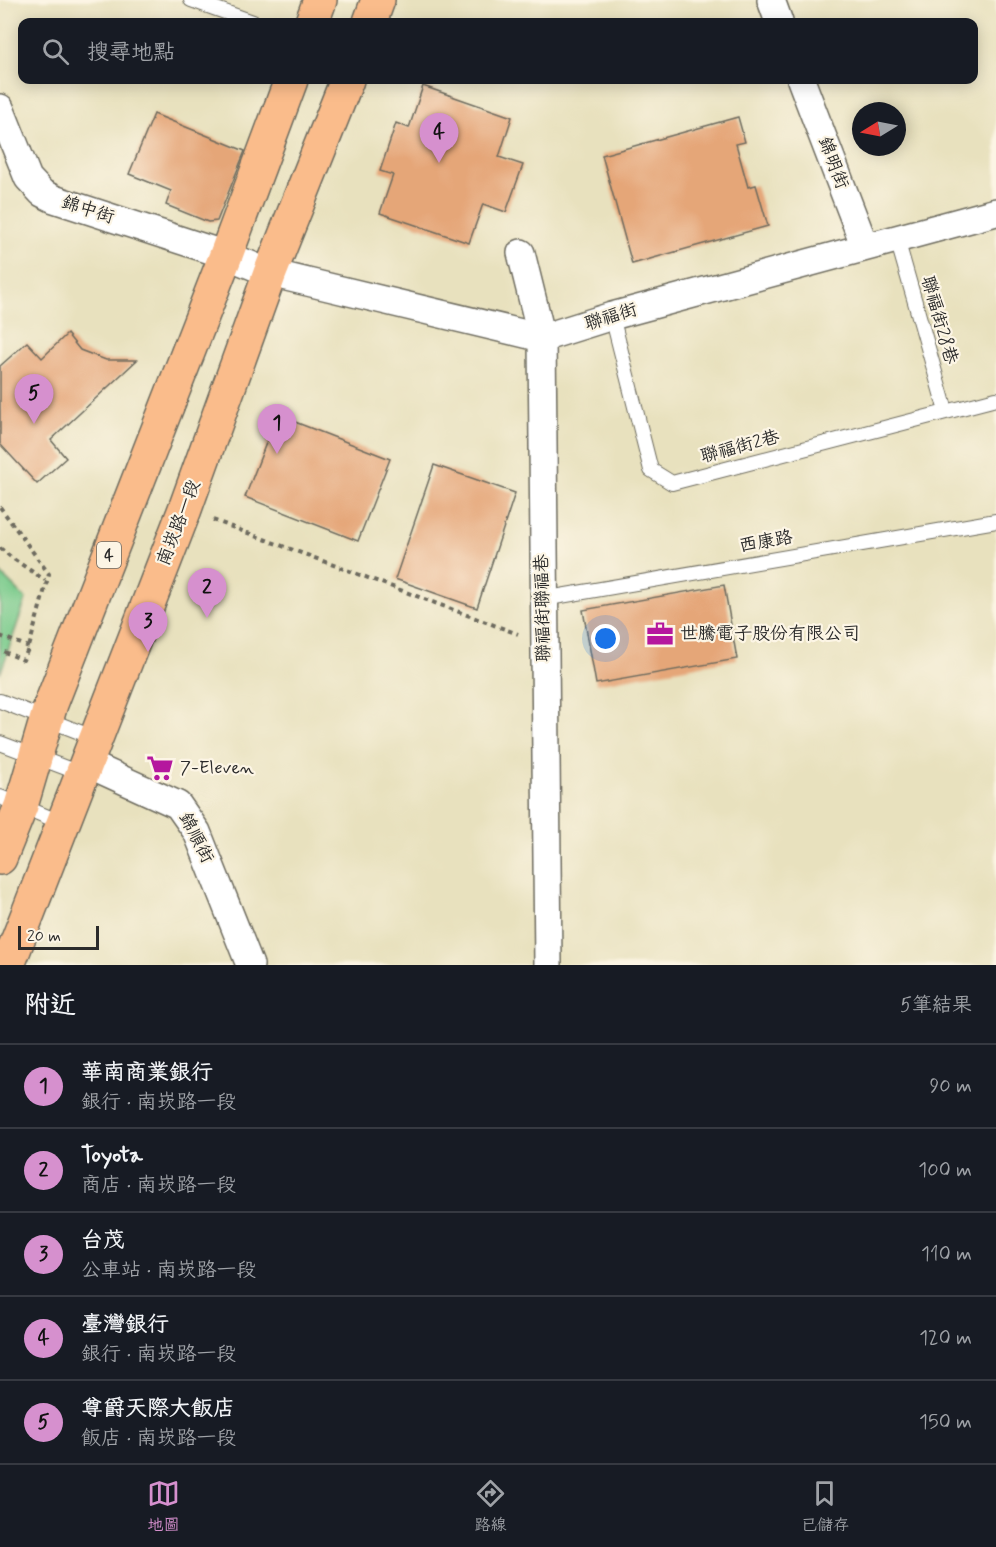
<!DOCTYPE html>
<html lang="zh-TW">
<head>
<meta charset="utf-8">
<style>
	:root { --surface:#171b24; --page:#20242c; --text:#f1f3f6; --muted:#9ea1a6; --line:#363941; --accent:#d690ce }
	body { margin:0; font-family:Mynerve,"LXGW WenKai TC",sans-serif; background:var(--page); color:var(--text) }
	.compass { position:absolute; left:852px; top:102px; width:54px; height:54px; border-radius:50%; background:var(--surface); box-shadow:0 3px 15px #0003; rotate:260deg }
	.scale { position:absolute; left:18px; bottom:15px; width:81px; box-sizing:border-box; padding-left:6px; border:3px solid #2b2b2b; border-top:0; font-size:16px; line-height:21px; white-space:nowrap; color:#2b2b2b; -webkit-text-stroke:4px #fcf5e5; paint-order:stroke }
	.you { position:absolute; left:606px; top:639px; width:21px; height:21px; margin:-15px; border:4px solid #fff; border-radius:50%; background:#1a73e8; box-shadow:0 0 0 9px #1a73e833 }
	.badge { display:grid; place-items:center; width:39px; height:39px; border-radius:50%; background:var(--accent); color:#111; font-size:20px; font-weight:700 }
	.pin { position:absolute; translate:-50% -50px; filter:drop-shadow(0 2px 3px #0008) }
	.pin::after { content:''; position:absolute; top:32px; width:21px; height:18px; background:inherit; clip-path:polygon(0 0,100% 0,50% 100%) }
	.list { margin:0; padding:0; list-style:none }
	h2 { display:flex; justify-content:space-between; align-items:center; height:78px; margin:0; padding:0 24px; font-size:26px }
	h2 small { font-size:20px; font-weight:400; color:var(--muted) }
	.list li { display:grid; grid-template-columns:39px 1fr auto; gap:18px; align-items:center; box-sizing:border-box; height:84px; padding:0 24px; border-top:2px solid var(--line) }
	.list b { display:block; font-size:22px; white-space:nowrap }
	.list p { margin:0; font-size:20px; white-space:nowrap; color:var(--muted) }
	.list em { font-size:20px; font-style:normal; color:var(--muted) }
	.icon { flex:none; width:33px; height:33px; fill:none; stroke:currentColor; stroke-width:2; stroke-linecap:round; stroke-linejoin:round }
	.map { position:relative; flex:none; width:996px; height:965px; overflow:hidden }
	.search { position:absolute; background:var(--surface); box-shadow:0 3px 15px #0003; left:18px; right:18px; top:18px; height:66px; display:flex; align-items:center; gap:15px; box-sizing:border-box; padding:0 21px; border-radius:12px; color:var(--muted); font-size:22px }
	.sheet { height:498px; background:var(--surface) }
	nav { display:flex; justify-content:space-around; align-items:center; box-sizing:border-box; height:84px; border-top:2px solid var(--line); background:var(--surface); font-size:16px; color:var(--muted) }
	nav a { display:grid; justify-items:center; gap:3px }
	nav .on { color:var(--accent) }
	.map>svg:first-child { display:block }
	.green { fill:#7acb8c; stroke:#527b5c; stroke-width:1.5 }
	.building { fill:#e5a678 }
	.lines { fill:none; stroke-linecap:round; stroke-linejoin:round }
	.lane-casing { stroke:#6d6b5e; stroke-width:16 }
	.street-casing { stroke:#6d6b5e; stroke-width:30 }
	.primary-casing { stroke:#6d6b5e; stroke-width:36 }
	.path { stroke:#6d6b5e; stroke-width:4; stroke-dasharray:4.5 4.5; stroke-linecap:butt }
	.lane { stroke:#fff; stroke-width:14 }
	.street { stroke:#fff; stroke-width:27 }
	.primary { stroke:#fabc8b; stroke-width:33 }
	.labels { text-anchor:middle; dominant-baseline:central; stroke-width:4.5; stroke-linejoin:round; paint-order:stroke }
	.shield { fill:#fcf5e5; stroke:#6a6863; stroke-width:1.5 }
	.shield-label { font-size:16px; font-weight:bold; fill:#2b2b2b }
	.street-label { font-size:18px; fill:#2b2b2b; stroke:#fcf5e5 }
	.poi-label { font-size:18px; fill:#2b2b2b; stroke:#fcf5e5; text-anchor:start }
</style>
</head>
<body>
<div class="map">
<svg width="996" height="965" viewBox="0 0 996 965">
	<rect width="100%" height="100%" fill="#fcf5e5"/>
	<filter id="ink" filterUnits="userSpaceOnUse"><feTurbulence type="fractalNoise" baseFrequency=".0167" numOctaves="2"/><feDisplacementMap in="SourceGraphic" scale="12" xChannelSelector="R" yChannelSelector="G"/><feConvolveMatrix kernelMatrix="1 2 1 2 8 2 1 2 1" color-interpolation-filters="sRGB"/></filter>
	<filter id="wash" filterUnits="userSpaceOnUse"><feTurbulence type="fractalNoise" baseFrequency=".008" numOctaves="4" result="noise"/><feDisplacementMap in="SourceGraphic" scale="24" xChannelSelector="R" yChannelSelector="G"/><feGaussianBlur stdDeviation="1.35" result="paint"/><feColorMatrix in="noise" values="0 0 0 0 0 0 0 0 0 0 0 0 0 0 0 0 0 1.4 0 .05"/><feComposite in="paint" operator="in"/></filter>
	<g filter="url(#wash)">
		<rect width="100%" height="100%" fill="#e8e1be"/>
		<path class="green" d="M 0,573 L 26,599 L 0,674 Z"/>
		<g id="blocks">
			<path class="building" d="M 423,86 L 512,117 L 499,157 L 523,165 L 506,212 L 483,204 L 469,243 L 380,213 L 393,175 L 380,171 L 396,123 L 409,128 Z
				M 154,114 L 245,151 L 217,221 L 208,222 L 166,205 L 171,191 L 129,174 Z
				M 738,117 L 745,142 L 736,144 L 748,187 L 756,185 L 768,226 L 632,264 L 602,155 Z
				M 67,334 L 80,350 L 106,360 L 137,360 L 51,440 L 66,458 L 37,484 L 0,444 L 0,366 L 27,342 L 42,358 Z
				M 277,415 L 390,459 L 358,541 L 245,497 Z
				M 434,465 L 515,493 L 477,608 L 395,579 Z
				M 724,585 L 737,659 L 596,684 L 583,610 Z"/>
		</g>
	</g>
	<g filter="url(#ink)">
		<use href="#blocks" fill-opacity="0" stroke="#6d6b5e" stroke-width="1.5"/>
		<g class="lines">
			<defs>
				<path id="lane" d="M 191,0 L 253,22
					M 897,239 L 946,411
					M 612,316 L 651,470 L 672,483 L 996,399
					M 543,599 L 996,521
					M 0,701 L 95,738
					M 0,743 L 82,774
					M 0,797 L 62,823"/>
				<path id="street" d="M 771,0 L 779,22
					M 801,80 L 865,247
					M 0,108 L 28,178 L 42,193 L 54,199 L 226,255 L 270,273 L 542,338 L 612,316 L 996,212
					M 521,253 L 542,338 L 548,965
					M 86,763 L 178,805 L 197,832 L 250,965"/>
				<path id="primary" d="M 312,22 L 320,0
					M 370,22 L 378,0
					M 0,858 L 21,806 L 51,704 L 226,255 L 291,80
					M 8,965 L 185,509 L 270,273 L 347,80"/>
			</defs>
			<use href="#lane" class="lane-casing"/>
			<use href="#street" class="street-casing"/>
			<use href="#primary" class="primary-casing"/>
			<path class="path" d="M 0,507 L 49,574 L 29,647 L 23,660 L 0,650
				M 213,520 L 518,634
				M 0,548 L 12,558 L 45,580
				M 0,636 L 29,647"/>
			<use href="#lane" class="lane"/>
			<use href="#street" class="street"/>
			<use href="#primary" class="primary"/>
		</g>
	</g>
	<defs>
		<symbol id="office-bare" viewBox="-9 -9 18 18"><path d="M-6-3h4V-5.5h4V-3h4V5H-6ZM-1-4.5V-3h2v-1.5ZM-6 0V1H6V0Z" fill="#b5179e" stroke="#fcf5e5" stroke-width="2.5" paint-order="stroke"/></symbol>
		<symbol id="supermarket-bare" viewBox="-9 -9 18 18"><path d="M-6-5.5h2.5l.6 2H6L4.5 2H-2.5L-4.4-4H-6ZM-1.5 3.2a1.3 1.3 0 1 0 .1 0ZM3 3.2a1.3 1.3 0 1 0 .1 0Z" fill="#b5179e" stroke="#fcf5e5" stroke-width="2.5" paint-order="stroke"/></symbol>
	</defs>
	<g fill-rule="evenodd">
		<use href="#office-bare" x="641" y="615" width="38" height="38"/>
		<use href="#supermarket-bare" x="141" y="749" width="38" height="38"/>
	</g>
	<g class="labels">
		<rect class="shield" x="97" y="542" width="24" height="26" rx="4.5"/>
		<g class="shield-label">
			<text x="109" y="555">4</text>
		</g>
		<g class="street-label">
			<text transform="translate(833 163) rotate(69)">錦明街</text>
			<text transform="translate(88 210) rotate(18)">錦中街</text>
			<text transform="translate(611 317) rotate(-17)">聯福街</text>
			<text transform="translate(939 320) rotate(74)">聯福街28巷</text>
			<text transform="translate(740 447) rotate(-15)">聯福街2巷</text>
			<text transform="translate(179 523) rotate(-69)">南崁路一段</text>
			<text transform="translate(766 542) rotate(-10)">西康路</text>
			<text transform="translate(543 608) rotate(-91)">聯福街聯福巷</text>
			<text transform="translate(196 838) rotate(63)">錦順街</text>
		</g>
		<g class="poi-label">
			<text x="680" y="634">世騰電子股份有限公司</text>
			<text x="180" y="768">7-Eleven</text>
		</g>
	</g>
</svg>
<svg class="compass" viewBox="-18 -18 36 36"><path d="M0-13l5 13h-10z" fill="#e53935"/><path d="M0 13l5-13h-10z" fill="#9ea1a6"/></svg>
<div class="scale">20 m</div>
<div class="you"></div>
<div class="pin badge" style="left:277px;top:454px">1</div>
<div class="pin badge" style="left:207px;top:618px">2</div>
<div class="pin badge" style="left:148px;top:652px">3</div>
<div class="pin badge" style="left:439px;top:163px">4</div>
<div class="pin badge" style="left:34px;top:424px">5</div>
<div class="search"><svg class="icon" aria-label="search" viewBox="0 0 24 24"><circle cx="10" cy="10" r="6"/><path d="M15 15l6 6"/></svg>搜尋地點</div>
</div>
<section class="sheet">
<h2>附近<small>5筆結果</small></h2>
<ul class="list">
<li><span class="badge">1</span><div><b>華南商業銀行</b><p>銀行 · 南崁路一段</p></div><em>90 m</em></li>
<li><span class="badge">2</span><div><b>Toyota</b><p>商店 · 南崁路一段</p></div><em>100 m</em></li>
<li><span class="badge">3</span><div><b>台茂</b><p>公車站 · 南崁路一段</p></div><em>110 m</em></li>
<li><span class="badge">4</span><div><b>臺灣銀行</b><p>銀行 · 南崁路一段</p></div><em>120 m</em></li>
<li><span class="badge">5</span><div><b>尊爵天際大飯店</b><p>飯店 · 南崁路一段</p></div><em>150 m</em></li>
</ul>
</section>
<nav>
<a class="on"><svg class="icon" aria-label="map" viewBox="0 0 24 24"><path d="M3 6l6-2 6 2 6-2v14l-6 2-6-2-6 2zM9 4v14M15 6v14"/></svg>地圖</a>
<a><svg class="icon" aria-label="directions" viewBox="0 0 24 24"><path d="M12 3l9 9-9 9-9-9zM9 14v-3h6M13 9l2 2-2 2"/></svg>路線</a>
<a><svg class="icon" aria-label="saved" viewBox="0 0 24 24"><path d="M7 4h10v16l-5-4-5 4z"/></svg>已儲存</a>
</nav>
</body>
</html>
